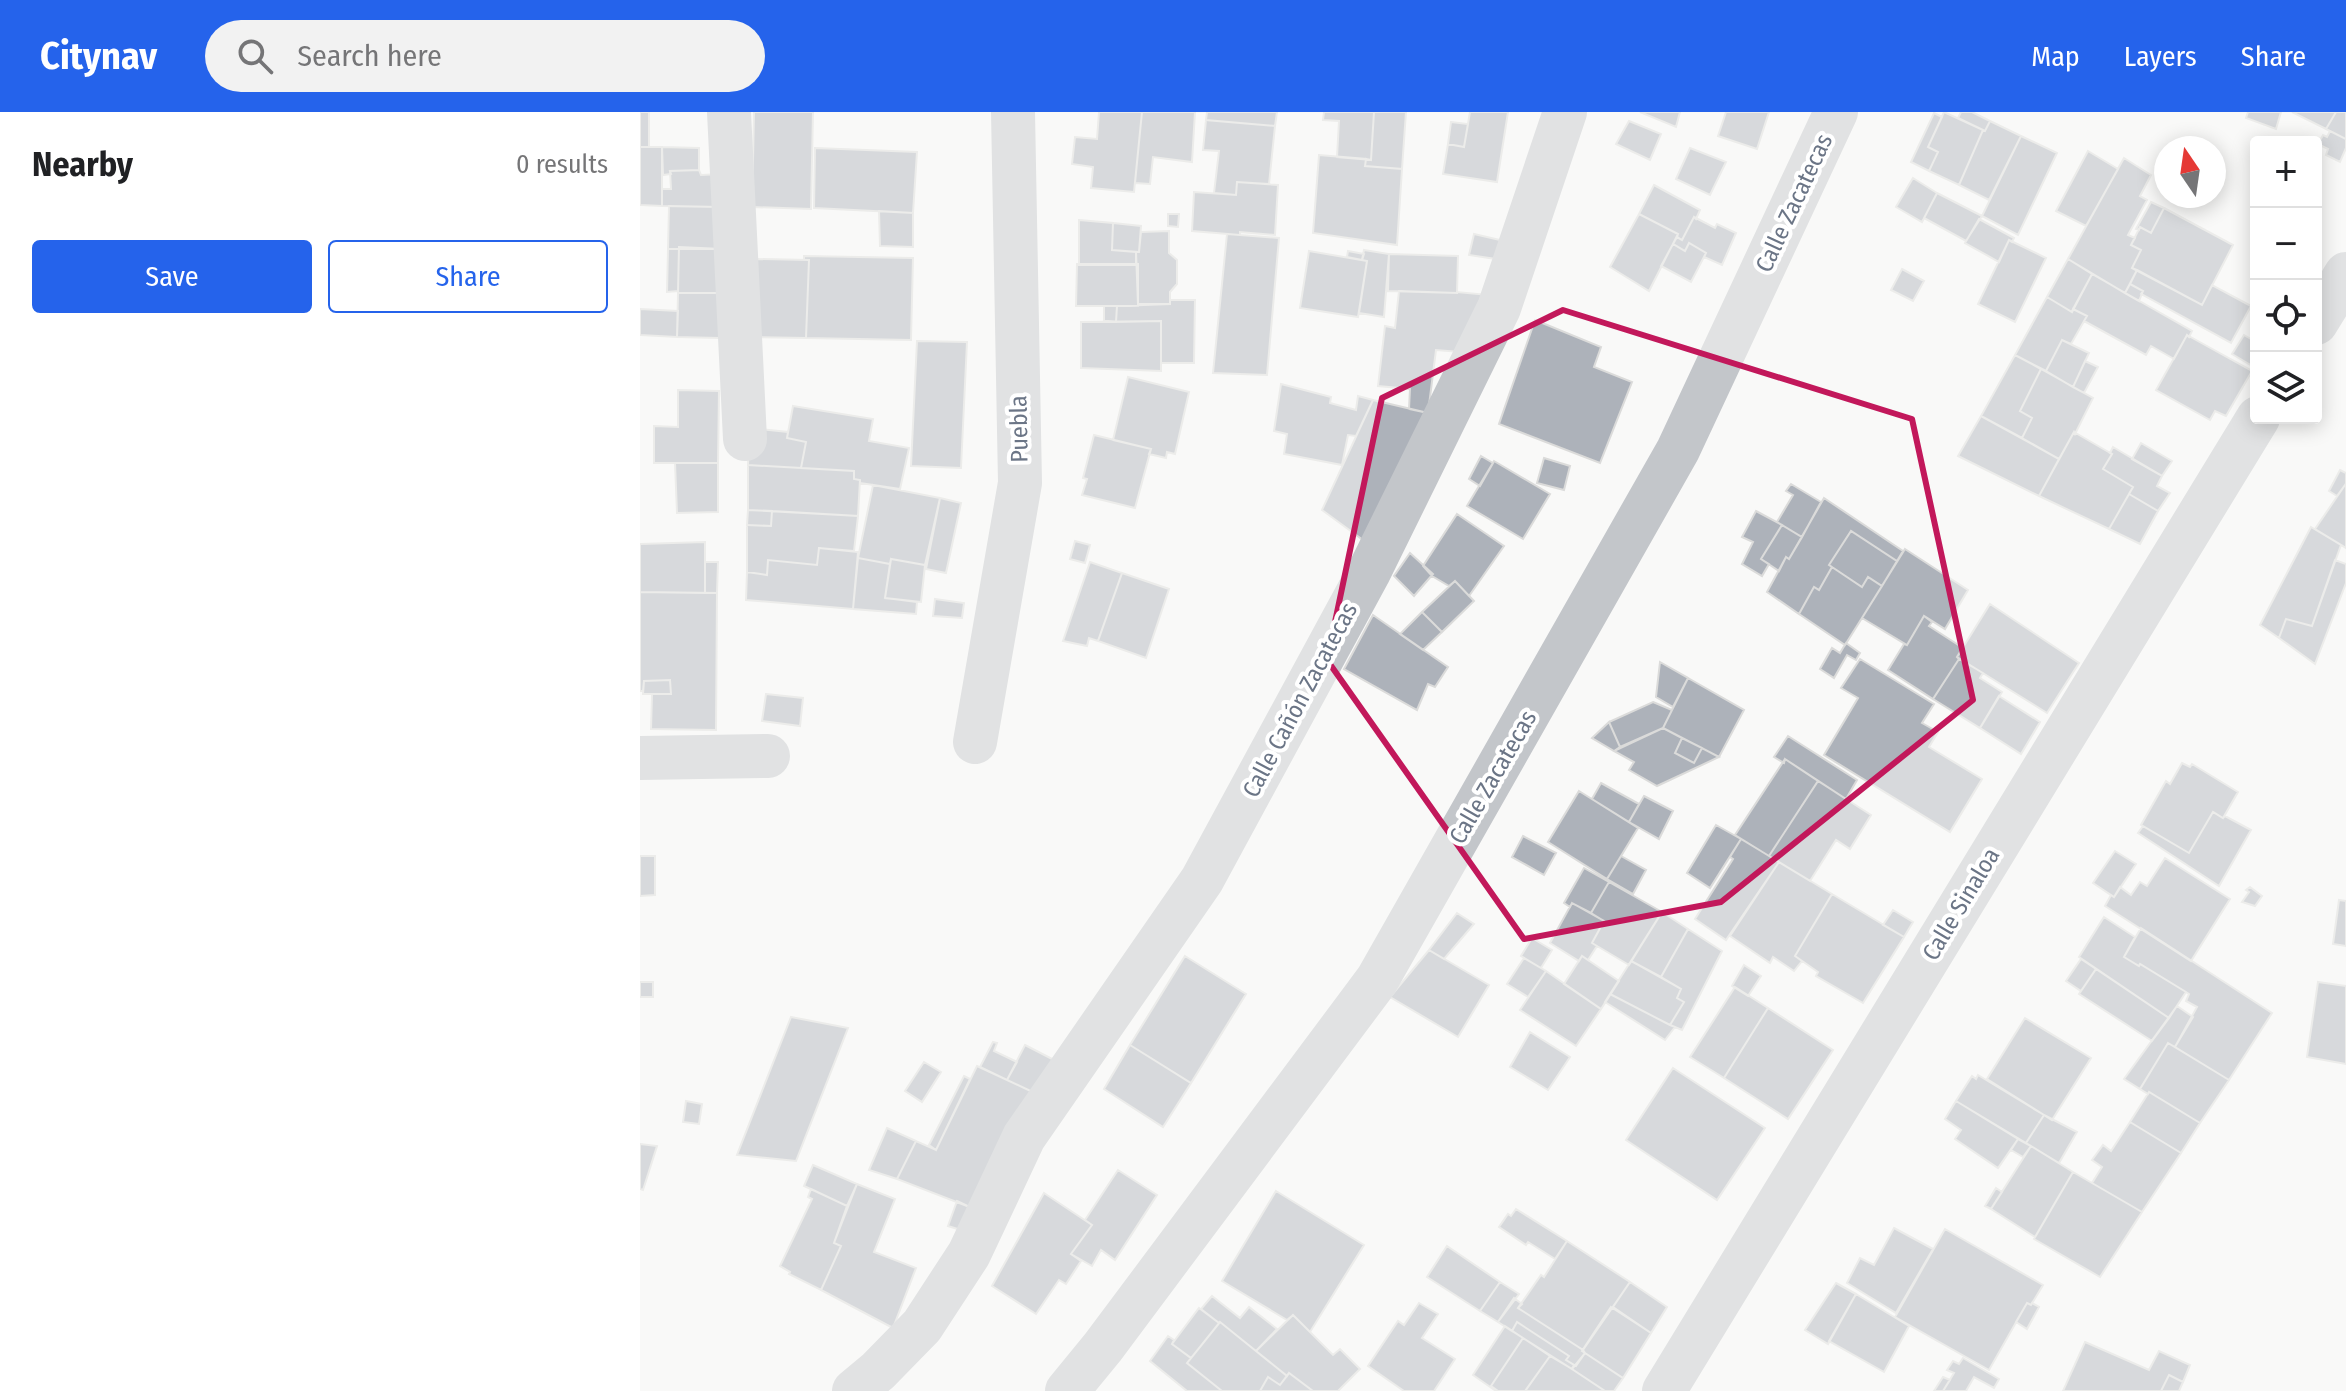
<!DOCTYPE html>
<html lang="en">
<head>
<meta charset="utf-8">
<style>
	:root { --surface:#fff; --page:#f2f2f2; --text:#202124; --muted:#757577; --line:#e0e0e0; --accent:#2563eb }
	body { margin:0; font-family:"Fira Sans Condensed",sans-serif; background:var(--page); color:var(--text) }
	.controls { position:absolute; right:24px; top:24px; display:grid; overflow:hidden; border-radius:8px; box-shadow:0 4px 20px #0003 }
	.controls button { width:72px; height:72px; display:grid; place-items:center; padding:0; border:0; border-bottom:2px solid var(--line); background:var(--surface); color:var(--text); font:40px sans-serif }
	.compass { position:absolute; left:1514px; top:24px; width:72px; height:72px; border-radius:50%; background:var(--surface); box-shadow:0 4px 20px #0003; rotate:347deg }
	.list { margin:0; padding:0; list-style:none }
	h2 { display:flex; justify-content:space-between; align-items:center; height:104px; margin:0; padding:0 32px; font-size:34px }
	h2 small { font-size:26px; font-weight:400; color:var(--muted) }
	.actions { display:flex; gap:16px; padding:24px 32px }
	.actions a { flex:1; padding:18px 0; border:2px solid var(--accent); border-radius:8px; text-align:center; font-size:28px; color:var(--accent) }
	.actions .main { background:var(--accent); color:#fff }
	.icon { flex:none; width:44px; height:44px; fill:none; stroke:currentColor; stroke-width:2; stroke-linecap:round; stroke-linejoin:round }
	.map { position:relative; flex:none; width:1706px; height:1279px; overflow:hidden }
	header { display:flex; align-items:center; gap:48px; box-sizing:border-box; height:112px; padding:0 40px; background:var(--accent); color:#fff }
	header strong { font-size:38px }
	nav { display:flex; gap:44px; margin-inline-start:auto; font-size:28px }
	.search { width:560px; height:72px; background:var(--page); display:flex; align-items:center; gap:20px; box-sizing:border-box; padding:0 28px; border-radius:44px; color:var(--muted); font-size:30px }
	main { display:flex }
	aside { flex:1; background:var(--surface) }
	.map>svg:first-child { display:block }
	.building { fill:#adb2ba; stroke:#dbdbda; stroke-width:2 }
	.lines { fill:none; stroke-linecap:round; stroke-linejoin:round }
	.minor { stroke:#c3c6ca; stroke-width:44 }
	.marked { fill:none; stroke:#c2185b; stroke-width:6; stroke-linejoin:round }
	.labels { text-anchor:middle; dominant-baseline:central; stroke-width:8; stroke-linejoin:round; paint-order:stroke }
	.street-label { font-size:24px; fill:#6b7586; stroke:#fff }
</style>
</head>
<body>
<header>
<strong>Citynav</strong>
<div class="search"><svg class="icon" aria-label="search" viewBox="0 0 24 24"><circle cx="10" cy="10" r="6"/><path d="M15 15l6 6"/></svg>Search here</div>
<nav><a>Map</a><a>Layers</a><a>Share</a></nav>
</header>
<main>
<aside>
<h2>Nearby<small>0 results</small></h2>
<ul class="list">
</ul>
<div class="actions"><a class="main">Save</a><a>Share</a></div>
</aside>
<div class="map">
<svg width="1706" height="1279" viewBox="0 0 1706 1279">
	<rect width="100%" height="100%" fill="#f9f9f8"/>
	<path class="building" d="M 0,0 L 9,0 L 9,35 L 0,35 Z
		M 114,0 L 173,0 L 171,97 L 112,95 Z
		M 459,0 L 502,0 L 494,80 L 451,76 L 453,55 L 432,52 L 435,25 L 457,27 Z
		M 502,0 L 555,0 L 552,50 L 513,45 L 510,72 L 495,71 Z
		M 567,0 L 637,0 L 635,14 L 566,8 Z
		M 684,0 L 734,0 L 731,48 L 697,45 L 699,9 L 683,8 Z
		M 766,0 L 762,57 L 725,54 L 726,47 L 731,48 L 734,0 Z
		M 830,0 L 868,0 L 857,70 L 803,62 L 808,32 L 824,35 Z
		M 1000,0 L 1040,0 L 1036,15 Z
		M 1086,0 L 1129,0 L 1117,37 L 1078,24 Z
		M 1304,0 L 1343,18 L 1319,73 L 1289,59 L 1298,40 L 1288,35 Z
		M 1321,0 L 1332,0 L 1350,9 L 1345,19 L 1318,6 Z
		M 1608,0 L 1641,0 L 1636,17 L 1606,6 Z
		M 1652,0 L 1696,0 L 1686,17 Z
		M 1696,0 L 1706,0 L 1706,27 L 1686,17 Z
		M 1294,1 L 1302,5 L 1288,35 L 1298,40 L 1289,59 L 1271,50 Z
		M 566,8 L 635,14 L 629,72 L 597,70 L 596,83 L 574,81 L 579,39 L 563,38 Z
		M 989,9 L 1021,22 L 1010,48 L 976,32 Z
		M 1350,9 L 1381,24 L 1349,88 L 1319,73 L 1343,18 L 1345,19 Z
		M 811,10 L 828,12 L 824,35 L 808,32 Z
		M 1690,19 L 1706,27 L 1706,36 L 1700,50 L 1686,43 L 1688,37 L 1678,32 L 1683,23 L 1687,25 Z
		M 1381,24 L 1417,41 L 1378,123 L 1342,104 Z
		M 0,35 L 22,35 L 22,94 L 0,93 Z
		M 22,35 L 59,36 L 59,58 L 30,59 L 31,62 L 23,63 Z
		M 175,36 L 277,40 L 273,101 L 174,96 Z
		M 1050,36 L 1086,50 L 1070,83 L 1036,67 Z
		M 1448,39 L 1478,57 L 1446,114 L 1416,99 Z
		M 679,43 L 726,47 L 725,54 L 762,57 L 757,133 L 673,121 Z
		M 1484,46 L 1511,63 L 1500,84 L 1507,88 L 1488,123 L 1495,126 L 1491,133 L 1501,138 L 1492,156 L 1497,158 L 1485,181 L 1428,147 Z
		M 59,58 L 61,63 L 81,62 L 80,95 L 22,94 L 22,77 L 31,77 L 30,59 Z
		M 1273,66 L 1297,81 L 1282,110 L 1256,95 Z
		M 597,70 L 638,73 L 635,123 L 600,120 L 600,123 L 552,119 L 554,80 L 596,83 Z
		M 1014,73 L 1060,98 L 1056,107 L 1054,105 L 1042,128 L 1037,125 L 1038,122 L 999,102 Z
		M 1297,81 L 1342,104 L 1326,129 L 1284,106 Z
		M 1511,90 L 1524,96 L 1511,121 L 1500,115 L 1499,118 L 1496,117 Z
		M 29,94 L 80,95 L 81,137 L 28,137 Z
		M 1524,96 L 1593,133 L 1562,193 L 1492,156 L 1501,138 L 1491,133 L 1500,115 L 1511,121 Z
		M 239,99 L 273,101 L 273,135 L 240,134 Z
		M 528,102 L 539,102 L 538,115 L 528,114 Z
		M 999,102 L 1038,122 L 1009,179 L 970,155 Z
		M 1054,105 L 1075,116 L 1077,112 L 1096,121 L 1082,153 L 1064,145 L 1066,141 L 1049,131 L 1045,139 L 1033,132 L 1037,125 L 1042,128 Z
		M 1339,107 L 1374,126 L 1372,130 L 1369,128 L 1359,150 L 1325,131 Z
		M 439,108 L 473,111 L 472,138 L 496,140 L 496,153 L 439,153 Z
		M 473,111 L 501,114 L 499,140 L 472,138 Z
		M 529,119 L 529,141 L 537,148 L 537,172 L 530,180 L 530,192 L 498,192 L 496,140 L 499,140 L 501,120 Z
		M 587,122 L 639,126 L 627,263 L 573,261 Z
		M 834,122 L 860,128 L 856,147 L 829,143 Z
		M 1369,128 L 1406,146 L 1375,210 L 1338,192 Z
		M 1049,131 L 1066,141 L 1051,170 L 1021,154 L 1033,132 L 1045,139 Z
		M 39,135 L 81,137 L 80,181 L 38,181 Z
		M 28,137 L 39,137 L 38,179 L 27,180 Z
		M 724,138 L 749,142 L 744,205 L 719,201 L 727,149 L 722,148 Z
		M 669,139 L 727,149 L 718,205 L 660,196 Z
		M 708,139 L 724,142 L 722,148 L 707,145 Z
		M 749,142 L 818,144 L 817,181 L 748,179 Z
		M 164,144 L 273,146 L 271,228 L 166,226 L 169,148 L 164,148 Z
		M 117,147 L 169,148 L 166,226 L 115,225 Z
		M 1428,147 L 1452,162 L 1432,200 L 1407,185 Z
		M 437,152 L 498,152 L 498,194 L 436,194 Z
		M 1262,157 L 1284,169 L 1273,189 L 1251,178 Z
		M 1497,158 L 1562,193 L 1572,173 L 1611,194 L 1591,231 L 1501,182 L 1503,179 L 1490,172 Z
		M 1452,162 L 1552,219 L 1549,225 L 1547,223 L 1534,247 L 1511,234 L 1506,243 L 1444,209 L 1447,204 L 1433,197 Z
		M 1490,172 L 1503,179 L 1499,189 L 1485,181 Z
		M 759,179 L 817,181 L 817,180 L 849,183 L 820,240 L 796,238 L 788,301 L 769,297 L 770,277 L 738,274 L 745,214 L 755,216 Z
		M 38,181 L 80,181 L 79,226 L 37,225 Z
		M 1407,185 L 1432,200 L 1433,197 L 1447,204 L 1431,232 L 1422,228 L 1406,259 L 1375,243 Z
		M 530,188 L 555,188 L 554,251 L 521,251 L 521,209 L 476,210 L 477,194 L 530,192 Z
		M 464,194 L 477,194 L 476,210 L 464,209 Z
		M 0,197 L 38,199 L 37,225 L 0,223 Z
		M 895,208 L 961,235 L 954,255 L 992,270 L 960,351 L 859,312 Z
		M 521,209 L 521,259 L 441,256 L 441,210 Z
		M 1547,223 L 1612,259 L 1586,304 L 1575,299 L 1570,308 L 1516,278 Z
		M 1604,223 L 1616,230 L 1614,255 L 1592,242 Z
		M 1422,228 L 1449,241 L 1433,275 L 1406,259 Z
		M 277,229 L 327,230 L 321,356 L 271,354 Z
		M 1375,243 L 1401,257 L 1380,299 L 1392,306 L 1382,326 L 1341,304 Z
		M 1445,249 L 1458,255 L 1444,281 L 1433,275 Z
		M 1401,257 L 1453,286 L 1435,322 L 1434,320 L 1419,347 L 1382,326 L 1392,306 L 1380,299 Z
		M 488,265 L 549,280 L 535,342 L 527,340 L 526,346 L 509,342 L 511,337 L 473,328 Z
		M 641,272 L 691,285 L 690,291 L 716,298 L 718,284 L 733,288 L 716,324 L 708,323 L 702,353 L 644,342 L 647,322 L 634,319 Z
		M 38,278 L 79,279 L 78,351 L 14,351 L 14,314 L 38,315 Z
		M 733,288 L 788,301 L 723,428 L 682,398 Z
		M 153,294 L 233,307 L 229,329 L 269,336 L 260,377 L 220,371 L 220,368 L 214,367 L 214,359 L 161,356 L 166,330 L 147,326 Z
		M 1341,304 L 1419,347 L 1399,384 L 1318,344 Z
		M 109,316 L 148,320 L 147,326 L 166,330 L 161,356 L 108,353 Z
		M 1434,320 L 1472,342 L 1463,357 L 1493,375 L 1469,417 L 1399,384 Z
		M 454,323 L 511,337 L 495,396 L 442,383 L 447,367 L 443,366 Z
		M 1501,331 L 1532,349 L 1522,364 L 1492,347 Z
		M 1473,335 L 1522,364 L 1517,374 L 1530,381 L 1518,399 L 1489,382 L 1493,375 L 1463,357 L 1472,342 L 1470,341 Z
		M 841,344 L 853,351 L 840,374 L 829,367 Z
		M 904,346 L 930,354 L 924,378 L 897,371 Z
		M 854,349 L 910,382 L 883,427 L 827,394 Z
		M 35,351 L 78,351 L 78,400 L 37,401 Z
		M 108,353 L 214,359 L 214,367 L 220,368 L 218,404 L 108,398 Z
		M 1700,358 L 1706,361 L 1706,374 L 1705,373 L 1697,384 L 1689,379 Z
		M 1151,372 L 1181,390 L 1162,425 L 1137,410 L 1153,383 L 1146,379 Z
		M 233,373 L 300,386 L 285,453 L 251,447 L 250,452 L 218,446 Z
		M 1705,373 L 1706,374 L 1706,436 L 1675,417 Z
		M 1489,382 L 1518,399 L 1500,432 L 1469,417 Z
		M 300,386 L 321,391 L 306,461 L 286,457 Z
		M 1184,386 L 1263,439 L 1257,449 L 1211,419 L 1189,453 L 1192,455 L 1179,478 L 1174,475 L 1159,502 L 1127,480 L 1146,445 L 1149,447 Z
		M 108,398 L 132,399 L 131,414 L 107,413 Z
		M 132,399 L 218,404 L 214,439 L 179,436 L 177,453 L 128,448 L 127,463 L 107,460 L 107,413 L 131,414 Z
		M 1116,399 L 1142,413 L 1121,447 L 1129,452 L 1122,464 L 1102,452 L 1113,430 L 1102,425 Z
		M 817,402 L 864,434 L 829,484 L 815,469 L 809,474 L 792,464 L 783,454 Z
		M 1142,413 L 1162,425 L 1149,447 L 1146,445 L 1139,459 L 1121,447 Z
		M 1671,415 L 1701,433 L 1672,514 L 1646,507 L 1639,526 L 1620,513 Z
		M 1211,419 L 1257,449 L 1242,474 L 1228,465 L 1222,475 L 1189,453 Z
		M 435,429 L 450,433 L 445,451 L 430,447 Z
		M 65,430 L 65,481 L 0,480 L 0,432 Z
		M 179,436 L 218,440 L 213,497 L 106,488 L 107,460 L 127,463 L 128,448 L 177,453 Z
		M 1265,437 L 1328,478 L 1305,517 L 1284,504 L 1267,533 L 1222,506 Z
		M 770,441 L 793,462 L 774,484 L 754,464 Z
		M 218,446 L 250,452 L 245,486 L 277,490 L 276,502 L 213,497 Z
		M 251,447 L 285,453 L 281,490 L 245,486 Z
		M 1695,448 L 1706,452 L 1706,471 L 1675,552 L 1639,526 L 1646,507 L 1672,514 Z
		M 65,450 L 78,450 L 77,481 L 65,481 Z
		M 450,450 L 482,461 L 458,529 L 449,526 L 447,534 L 423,529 Z
		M 1192,455 L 1222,475 L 1228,465 L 1242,474 L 1205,533 L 1159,502 L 1174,475 L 1179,478 Z
		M 482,461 L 529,477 L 506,546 L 458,529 Z
		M 815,469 L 834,489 L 802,520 L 782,500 Z
		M 0,480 L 77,481 L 76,618 L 11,617 L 12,582 L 31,582 L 30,568 L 4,569 L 3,579 L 0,579 Z
		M 295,487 L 324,491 L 322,506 L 293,504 Z
		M 1350,492 L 1439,551 L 1407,601 L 1317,545 Z
		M 782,500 L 802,520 L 783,538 L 760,522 Z
		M 733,503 L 808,555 L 795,575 L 788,572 L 777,598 L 704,557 Z
		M 1284,504 L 1292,510 L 1289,514 L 1323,536 L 1317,545 L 1319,547 L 1293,587 L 1248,558 L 1264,532 L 1267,533 Z
		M 1206,531 L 1220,541 L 1216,548 L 1207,543 L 1194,566 L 1180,557 L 1192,536 L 1200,541 Z
		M 1220,547 L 1294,592 L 1282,611 L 1298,620 L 1289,635 L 1342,667 L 1310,720 L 1184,643 L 1218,586 L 1201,576 Z
		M 1319,547 L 1343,561 L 1340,566 L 1362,580 L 1340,616 L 1293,587 Z
		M 1020,550 L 1048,566 L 1033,595 L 1016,585 Z
		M 1048,566 L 1104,598 L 1079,645 L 1023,616 Z
		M 30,568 L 31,582 L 3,582 L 4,569 Z
		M 126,582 L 163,586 L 160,614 L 122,609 Z
		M 1359,584 L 1400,610 L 1381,642 L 1340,616 Z
		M 1013,590 L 1032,598 L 1023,616 L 980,635 L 969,610 Z
		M 969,610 L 980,635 L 974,639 L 952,626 Z
		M 1023,616 L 1042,626 L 1035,641 L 1054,651 L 1062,636 L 1079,645 L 1017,674 L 989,658 L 994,650 L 974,639 Z
		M 1148,624 L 1217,668 L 1206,687 L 1145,647 L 1144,651 L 1134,645 Z
		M 1042,626 L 1062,636 L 1054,651 L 1035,641 Z
		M 1145,647 L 1178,669 L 1129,744 L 1095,723 Z
		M 1542,651 L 1550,655 L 1552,652 L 1598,680 L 1583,706 L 1573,700 L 1549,741 L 1501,713 L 1526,669 L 1530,672 Z
		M 1178,669 L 1231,703 L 1210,737 L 1196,728 L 1170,769 L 1129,744 Z
		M 961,671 L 999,692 L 989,710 L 952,687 Z
		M 939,679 L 998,716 L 967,767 L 908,730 Z
		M 1004,684 L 1033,699 L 1019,727 L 989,710 Z
		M 1573,700 L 1583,706 L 1585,704 L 1611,718 L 1579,774 L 1498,721 L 1503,714 L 1549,741 Z
		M 1076,713 L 1101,727 L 1070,776 L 1047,761 Z
		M 883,724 L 916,741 L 904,763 L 872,745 Z
		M 1101,727 L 1139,750 L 1086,828 L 1055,807 L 1093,747 L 1090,745 Z
		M 1475,739 L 1496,752 L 1474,785 L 1453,771 Z
		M 0,744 L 15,744 L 15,783 L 0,784 Z
		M 981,744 L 1006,758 L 993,782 L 967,767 Z
		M 1525,746 L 1590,787 L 1551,849 L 1465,794 L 1471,783 L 1474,785 L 1480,775 L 1491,783 L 1500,770 L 1507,774 Z
		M 1139,750 L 1192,782 L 1155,844 L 1162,849 L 1154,859 L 1133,845 L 1130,851 L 1090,824 Z
		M 944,756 L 969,770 L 951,801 L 932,791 L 930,795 L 924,791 Z
		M 969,770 L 1022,800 L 989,853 L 952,831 L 964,809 L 951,801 Z
		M 1610,775 L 1622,784 L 1615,794 L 1602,790 L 1609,780 L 1606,778 Z
		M 1192,782 L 1264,825 L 1223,891 L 1176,864 L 1178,860 L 1155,844 Z
		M 1699,788 L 1706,789 L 1706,834 L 1693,832 Z
		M 932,791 L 964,809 L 952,831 L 957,834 L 948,848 L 942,844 L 939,849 L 910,831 Z
		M 1253,798 L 1273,810 L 1264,825 L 1243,813 Z
		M 1022,800 L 1048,817 L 1021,865 L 991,849 Z
		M 817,801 L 834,812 L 804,847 L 789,838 Z
		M 1464,805 L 1495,825 L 1484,845 L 1499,854 L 1500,852 L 1546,880 L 1529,906 L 1439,845 Z
		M 1501,816 L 1632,901 L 1589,968 L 1535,935 L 1557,895 L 1546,889 L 1549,882 L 1546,880 L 1500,852 L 1499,854 L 1484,845 Z
		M 1048,817 L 1082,839 L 1042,918 L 1030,913 L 1044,890 L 1037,886 L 1041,877 L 1021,865 Z
		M 892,826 L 912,838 L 901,856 L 881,844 Z
		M 789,838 L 849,873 L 818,925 L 750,885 Z
		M 545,844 L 606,882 L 551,971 L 490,933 Z
		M 942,844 L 979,869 L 961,897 L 924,872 Z
		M 884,846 L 906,859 L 888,885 L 867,872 Z
		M 1441,847 L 1456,857 L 1441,879 L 1426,869 Z
		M 991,849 L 1041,877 L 1037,886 L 1044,890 L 1030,913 L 970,882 Z
		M 1104,853 L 1121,864 L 1108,884 L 1092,874 Z
		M 1456,857 L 1529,906 L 1512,929 L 1439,882 Z
		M 906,859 L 961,897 L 936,934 L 880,898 Z
		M 0,870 L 13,870 L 13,885 L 0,885 Z
		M 1678,870 L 1706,874 L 1706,952 L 1667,945 Z
		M 1095,875 L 1128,896 L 1084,966 L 1050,945 Z
		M 970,882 L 1030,913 L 1035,915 L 1025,928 L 965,890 Z
		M 1537,894 L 1553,905 L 1535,935 L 1528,931 L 1500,977 L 1484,967 Z
		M 1128,896 L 1193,938 L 1148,1007 L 1084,966 Z
		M 151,905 L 208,916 L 156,1049 L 97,1043 Z
		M 1385,906 L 1451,946 L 1412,1008 L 1347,967 Z
		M 890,920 L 930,945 L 908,978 L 870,955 Z
		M 353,930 L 357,931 L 354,939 L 377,950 L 367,968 L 340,955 Z
		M 1528,931 L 1589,968 L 1560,1011 L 1509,980 L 1508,982 L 1500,977 Z
		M 385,933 L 418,950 L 399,983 L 367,968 Z
		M 490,933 L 551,971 L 523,1015 L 464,977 Z
		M 284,950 L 301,960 L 282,990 L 265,979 Z
		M 337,954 L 399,983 L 332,1096 L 257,1067 L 276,1029 L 296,1038 Z
		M 1033,956 L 1125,1016 L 1077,1088 L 986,1028 Z
		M 1338,963 L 1404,1003 L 1386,1031 L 1316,989 L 1332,964 L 1336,967 Z
		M 324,964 L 330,967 L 296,1038 L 289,1033 Z
		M 1509,980 L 1560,1011 L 1541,1041 L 1490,1010 Z
		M 46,989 L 62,992 L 59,1012 L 43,1010 Z
		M 1316,989 L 1378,1027 L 1358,1056 L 1315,1027 L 1321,1018 L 1305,1007 Z
		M 1404,1003 L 1437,1020 L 1419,1051 L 1386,1031 Z
		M 1490,1010 L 1541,1041 L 1502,1100 L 1452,1071 L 1462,1055 L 1452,1048 L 1463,1033 L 1471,1039 Z
		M 247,1016 L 276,1029 L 257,1067 L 229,1058 Z
		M 1378,1027 L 1391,1034 L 1383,1045 L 1371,1038 Z
		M 0,1032 L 17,1034 L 3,1078 L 0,1077 Z
		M 1391,1034 L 1433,1060 L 1395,1125 L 1351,1097 Z
		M 173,1053 L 217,1072 L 207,1094 L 164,1074 Z
		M 478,1058 L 517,1083 L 475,1148 L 461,1138 L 452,1154 L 431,1142 L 452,1113 L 445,1108 Z
		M 1433,1060 L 1502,1100 L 1460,1165 L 1394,1127 Z
		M 217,1072 L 255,1087 L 234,1140 L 276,1156 L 253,1216 L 181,1178 L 201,1134 L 194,1131 Z
		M 1356,1076 L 1362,1080 L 1351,1097 L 1345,1094 Z
		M 171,1077 L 207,1094 L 194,1131 L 201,1134 L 181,1178 L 149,1162 L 150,1160 L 140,1154 L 172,1087 L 168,1085 Z
		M 636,1079 L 724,1133 L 670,1220 L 653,1203 L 647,1208 L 582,1169 Z
		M 404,1081 L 452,1113 L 431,1142 L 441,1149 L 426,1172 L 419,1168 L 396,1202 L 352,1174 Z
		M 317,1089 L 332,1096 L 324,1119 L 308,1114 Z
		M 876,1097 L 927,1129 L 915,1147 L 888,1130 L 886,1133 L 859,1115 L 868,1102 L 871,1104 Z
		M 1254,1116 L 1293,1137 L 1256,1201 L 1207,1171 L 1220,1146 L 1234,1153 Z
		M 1305,1117 L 1403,1173 L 1391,1193 L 1387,1191 L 1349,1258 L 1255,1205 Z
		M 927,1129 L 990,1170 L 943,1238 L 878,1196 L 901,1163 L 904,1165 Z
		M 807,1134 L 860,1170 L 840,1199 L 787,1165 Z
		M 860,1170 L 879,1182 L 858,1210 L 840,1199 Z
		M 990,1170 L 1027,1195 L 1011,1221 L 973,1195 Z
		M 1196,1171 L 1216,1182 L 1188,1232 L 1165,1218 Z
		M 1216,1182 L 1269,1214 L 1244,1260 L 1189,1229 Z
		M 572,1184 L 600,1206 L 609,1195 L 637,1217 L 616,1239 L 580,1210 L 579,1211 L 561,1197 Z
		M 874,1186 L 882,1192 L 878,1196 L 943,1238 L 945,1241 L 936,1254 L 926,1248 L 929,1244 L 877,1210 L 872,1219 L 858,1210 Z
		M 779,1191 L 798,1202 L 782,1226 L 815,1247 L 794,1279 L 764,1279 L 728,1254 L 758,1209 L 764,1213 Z
		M 1387,1191 L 1391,1193 L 1392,1191 L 1399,1195 L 1387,1217 L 1376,1210 Z
		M 971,1195 L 1011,1221 L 983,1266 L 942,1239 Z
		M 559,1196 L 579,1211 L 551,1246 L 532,1232 Z
		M 653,1203 L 693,1243 L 700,1237 L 720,1257 L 698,1279 L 673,1279 L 649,1261 L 647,1264 L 616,1239 Z
		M 580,1210 L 647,1264 L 640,1273 L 628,1265 L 620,1279 L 582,1279 L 547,1251 Z
		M 877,1210 L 929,1244 L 926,1248 L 934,1253 L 932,1257 L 872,1219 Z
		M 865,1214 L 883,1226 L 851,1274 L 858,1279 L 856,1279 L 833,1263 Z
		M 528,1224 L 534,1228 L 532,1232 L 551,1246 L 547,1251 L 582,1279 L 547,1279 L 510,1249 Z
		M 883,1226 L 910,1244 L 885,1279 L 858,1279 L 851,1274 Z
		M 1445,1230 L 1509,1258 L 1519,1239 L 1550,1253 L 1543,1270 L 1529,1263 L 1521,1279 L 1423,1279 Z
		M 945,1241 L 983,1266 L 974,1279 L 965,1279 L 932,1257 Z
		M 910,1244 L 932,1257 L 965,1279 L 888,1279 L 886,1278 Z
		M 1323,1246 L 1359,1267 L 1354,1276 L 1334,1265 L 1326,1279 L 1303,1279 L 1314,1261 L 1307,1258 L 1313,1249 L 1319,1252 Z
		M 649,1261 L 673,1279 L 620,1279 L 628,1265 L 640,1273 Z
		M 1529,1263 L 1543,1270 L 1539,1279 L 1521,1279 Z
		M 1303,1265 L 1310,1268 L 1303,1279 L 1294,1279 Z"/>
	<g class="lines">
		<path class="minor" d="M 89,0 L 105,327
			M 1676,211 L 1706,162
			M 335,630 L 380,371 L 373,0
			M 0,646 L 128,644
			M 214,1279 L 238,1259 L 282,1214 L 329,1142 L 384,1025 L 562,768 L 729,460 L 859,196 L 925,0
			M 427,1279 L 463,1235 L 737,868 L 1038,338 L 1196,0
			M 1024,1279 L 1618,306"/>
	</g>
	<path d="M0 0H1706V1279H0ZM 923,198 L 1272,307 L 1333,588 L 1081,790 L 884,827 L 687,548 L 742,286 Z" fill="#f9f9f8" fill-opacity=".55" fill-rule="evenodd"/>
	<path class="marked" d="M 923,198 L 1272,307 L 1333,588 L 1081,790 L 884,827 L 687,548 L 742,286 Z"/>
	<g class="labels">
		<g class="street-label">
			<text transform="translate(1154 91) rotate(-65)">Calle Zacatecas</text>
			<text transform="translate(379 317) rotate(-91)">Puebla</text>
			<text transform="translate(660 588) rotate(-62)">Calle Cañón Zacatecas</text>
			<text transform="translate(853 665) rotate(-60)">Calle Zacatecas</text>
			<text transform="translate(1321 792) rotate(-59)">Calle Sinaloa</text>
		</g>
	</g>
</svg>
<div class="controls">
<button>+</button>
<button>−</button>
<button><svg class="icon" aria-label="locate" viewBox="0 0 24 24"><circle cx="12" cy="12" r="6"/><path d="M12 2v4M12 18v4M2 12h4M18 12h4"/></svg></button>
<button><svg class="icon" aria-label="layers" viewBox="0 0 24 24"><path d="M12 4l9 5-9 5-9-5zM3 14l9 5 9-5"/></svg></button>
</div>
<svg class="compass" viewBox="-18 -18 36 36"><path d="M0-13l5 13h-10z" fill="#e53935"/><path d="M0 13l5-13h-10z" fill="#757577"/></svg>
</div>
</main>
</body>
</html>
